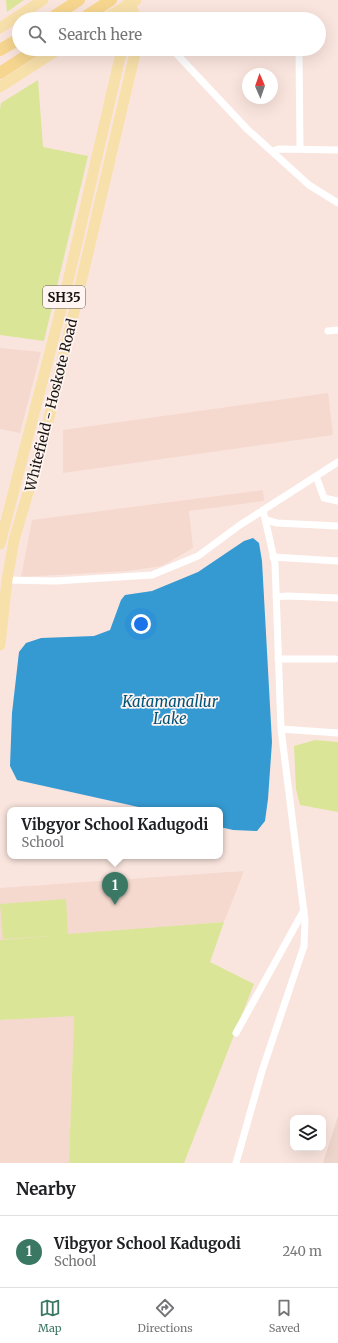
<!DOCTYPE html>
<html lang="en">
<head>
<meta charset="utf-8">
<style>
	:root { --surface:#fff; --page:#f6f6f6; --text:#202124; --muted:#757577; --line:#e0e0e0; --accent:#3a7864 }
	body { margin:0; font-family:Merriweather,serif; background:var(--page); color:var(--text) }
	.controls { position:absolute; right:12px; bottom:12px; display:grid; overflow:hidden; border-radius:8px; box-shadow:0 4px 16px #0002 }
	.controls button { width:36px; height:36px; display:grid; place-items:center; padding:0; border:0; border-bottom:1px solid var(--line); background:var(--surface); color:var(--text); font:20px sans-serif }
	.compass { position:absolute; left:242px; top:68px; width:36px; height:36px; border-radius:50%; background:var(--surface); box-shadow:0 4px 16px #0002; rotate:358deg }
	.you { position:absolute; left:141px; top:624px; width:14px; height:14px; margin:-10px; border:3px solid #fff; border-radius:50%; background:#1a73e8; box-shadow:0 0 0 6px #1a73e833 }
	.badge { display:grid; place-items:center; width:26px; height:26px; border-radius:50%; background:var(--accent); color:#fff; font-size:13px; font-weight:700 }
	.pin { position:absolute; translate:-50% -33px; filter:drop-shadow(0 1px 2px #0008) }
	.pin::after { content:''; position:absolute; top:21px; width:14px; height:12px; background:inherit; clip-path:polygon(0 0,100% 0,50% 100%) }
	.popup { position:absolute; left:7px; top:807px; width:216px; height:52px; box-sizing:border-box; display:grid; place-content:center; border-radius:8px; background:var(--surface); filter:drop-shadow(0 1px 3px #0005); font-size:13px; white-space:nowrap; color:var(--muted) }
	.popup b { font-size:15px; color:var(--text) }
	.popup::after { content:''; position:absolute; left:50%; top:100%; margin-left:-8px; border:8px solid transparent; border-top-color:var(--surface) }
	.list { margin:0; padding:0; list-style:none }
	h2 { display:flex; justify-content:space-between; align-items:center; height:52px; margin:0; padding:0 16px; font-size:17px }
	h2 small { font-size:13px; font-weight:400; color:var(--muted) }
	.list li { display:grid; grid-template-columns:26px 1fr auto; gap:12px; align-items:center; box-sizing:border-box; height:72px; padding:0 16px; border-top:1px solid var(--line) }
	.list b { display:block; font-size:15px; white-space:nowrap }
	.list p { margin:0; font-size:13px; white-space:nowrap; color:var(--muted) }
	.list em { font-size:13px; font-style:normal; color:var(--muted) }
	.icon { flex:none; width:22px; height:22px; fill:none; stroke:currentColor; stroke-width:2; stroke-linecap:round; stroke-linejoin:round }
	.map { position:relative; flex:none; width:338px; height:1163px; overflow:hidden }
	.search { position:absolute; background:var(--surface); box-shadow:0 4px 16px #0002; left:12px; right:12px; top:12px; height:44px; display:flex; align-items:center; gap:10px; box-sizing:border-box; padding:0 14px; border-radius:22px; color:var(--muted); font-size:15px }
	.sheet { height:124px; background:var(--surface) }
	nav { display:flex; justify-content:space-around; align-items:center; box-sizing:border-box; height:56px; border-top:1px solid var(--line); background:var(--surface); font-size:11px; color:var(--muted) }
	nav a { display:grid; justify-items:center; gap:2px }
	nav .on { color:var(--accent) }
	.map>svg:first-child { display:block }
	.built { fill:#f5d9ce }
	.industrial { fill:#efd6cd }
	.green { fill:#dae598 }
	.water { fill:#359ad2 }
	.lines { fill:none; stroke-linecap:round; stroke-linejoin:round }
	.minor { stroke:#fff; stroke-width:7 }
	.primary { stroke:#f8e0ab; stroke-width:11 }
	.trunk { stroke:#f6d68f; stroke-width:12 }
	.labels { text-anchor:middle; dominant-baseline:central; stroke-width:3.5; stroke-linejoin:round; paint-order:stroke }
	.shield { fill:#fef5f2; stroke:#5f5855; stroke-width:1 }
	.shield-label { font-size:13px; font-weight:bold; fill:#1b1512 }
	.street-label { font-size:14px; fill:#1b1512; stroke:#fef5f2 }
	.water-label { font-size:15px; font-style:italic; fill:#015378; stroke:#fef5f2 }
</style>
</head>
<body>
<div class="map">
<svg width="338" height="1163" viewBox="0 0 338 1163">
	<rect width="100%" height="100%" fill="#fae5de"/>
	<path class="built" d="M 0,348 L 41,352 L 20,433 L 0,429 Z
		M 328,393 L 333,435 L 63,473 L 63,430 Z
		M 263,490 L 264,501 L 189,511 L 193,548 L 162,566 L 127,571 L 21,577 L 32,520 Z
		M 244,871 L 224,922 L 0,940 L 0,888 Z
		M 74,1015 L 69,1163 L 0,1163 L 0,1020 Z"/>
	<path class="industrial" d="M 338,1116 L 338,1163 L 323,1163 Z"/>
	<path class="green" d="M 6,0 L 24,0 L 7,12 Z
		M 38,80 L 43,147 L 88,156 L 44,341 L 0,335 L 0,109 L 1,103 Z
		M 315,740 L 338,742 L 338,812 L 300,805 L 296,789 L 294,746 Z
		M 66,899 L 68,934 L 224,922 L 210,962 L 254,984 L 184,1163 L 69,1163 L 74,1016 L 0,1020 L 0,940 L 49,936 L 3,939 L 0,904 Z"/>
	<path class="water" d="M 253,538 L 259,543 L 262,561 L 272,742 L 268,799 L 265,821 L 257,831 L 233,830 L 220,827 L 220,810 L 152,810 L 17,780 L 10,766 L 12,713 L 19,652 L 26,643 L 41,638 L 94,636 L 110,630 L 121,600 L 125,595 L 152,591 L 198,572 L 244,541 Z"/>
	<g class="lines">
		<path class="minor" d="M 172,49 L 247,129 L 309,185 L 338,203
			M 299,49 L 300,149
			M 272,151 L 279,149 L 338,150
			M 328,331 L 338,330
			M 316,476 L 324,498 L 338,501
			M 266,520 L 277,523 L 338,526
			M 273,557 L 338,561
			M 7,580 L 55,581 L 152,575 L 198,556 L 240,525 L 338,462
			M 276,597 L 287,596 L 338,598
			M 278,659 L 335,659
			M 281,729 L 338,733
			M 236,1033 L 304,910
			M 236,1163 L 262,1071 L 304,946 L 305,921 L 281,729 L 275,563 L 263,510"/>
		<path class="primary" d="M 129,0 L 136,19
			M 105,19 L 136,0
			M 0,28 L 43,0
			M 0,87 L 59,49
			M 0,544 L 65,294 L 122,49
			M 0,645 L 7,580 L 14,540 L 45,435 L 136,49"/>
		<path class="trunk" d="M 50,19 L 79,0
			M 82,19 L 111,0
			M 0,50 L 19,39
			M 0,73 L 37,49"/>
	</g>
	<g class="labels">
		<rect class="shield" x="43" y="286" width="42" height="22" rx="3"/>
		<g class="shield-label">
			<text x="64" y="297">SH35</text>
		</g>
		<g class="street-label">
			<text transform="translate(51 405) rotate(-76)">Whitefield - Hoskote Road</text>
		</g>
		<g class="water-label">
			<text x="170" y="701">Katamanallur<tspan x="170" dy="17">Lake</tspan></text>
		</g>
	</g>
</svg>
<div class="controls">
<button><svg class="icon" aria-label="layers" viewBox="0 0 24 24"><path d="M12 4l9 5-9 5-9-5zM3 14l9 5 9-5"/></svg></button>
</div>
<svg class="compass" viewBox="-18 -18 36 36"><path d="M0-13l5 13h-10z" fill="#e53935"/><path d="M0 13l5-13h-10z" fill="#757577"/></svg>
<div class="you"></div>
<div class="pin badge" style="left:115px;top:905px">1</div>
<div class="popup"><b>Vibgyor School Kadugodi</b>School</div>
<div class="search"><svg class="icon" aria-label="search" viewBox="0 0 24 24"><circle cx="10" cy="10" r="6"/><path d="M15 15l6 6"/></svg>Search here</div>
</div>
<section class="sheet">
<h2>Nearby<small></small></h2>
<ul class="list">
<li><span class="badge">1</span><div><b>Vibgyor School Kadugodi</b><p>School</p></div><em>240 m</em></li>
</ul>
</section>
<nav>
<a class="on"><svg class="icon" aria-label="map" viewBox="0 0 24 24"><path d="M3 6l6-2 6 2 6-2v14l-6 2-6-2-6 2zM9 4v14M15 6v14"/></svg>Map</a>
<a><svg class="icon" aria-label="directions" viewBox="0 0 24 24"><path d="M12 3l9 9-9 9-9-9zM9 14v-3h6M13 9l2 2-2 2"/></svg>Directions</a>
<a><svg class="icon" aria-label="saved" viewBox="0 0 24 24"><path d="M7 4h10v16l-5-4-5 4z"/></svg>Saved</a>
</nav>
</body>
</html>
